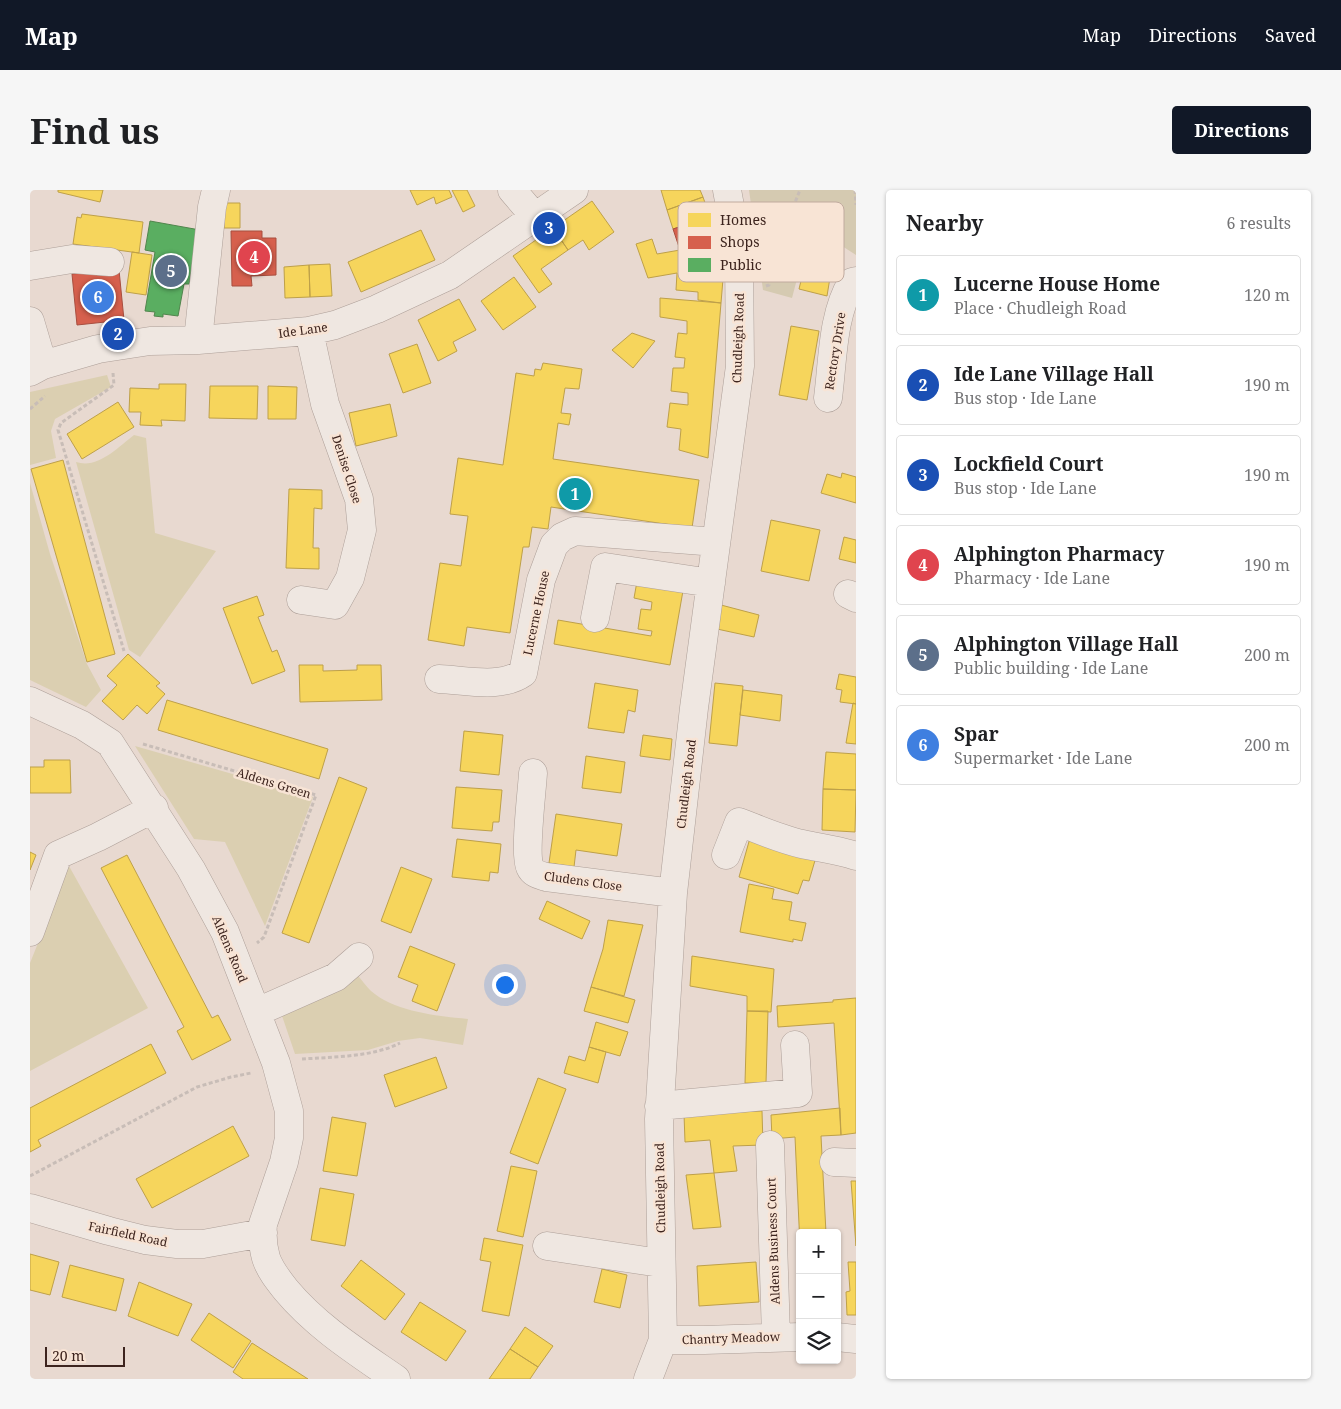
<!DOCTYPE html>
<html lang="en">
<head>
<meta charset="utf-8">
<style>
	:root { --surface:#fff; --page:#f6f6f6; --text:#202124; --muted:#757577; --line:#e0e0e0; --accent:#111827 }
	body { margin:0; font-family:"Noto Serif",serif; background:var(--page); color:var(--text) }
	.controls { position:absolute; right:15px; bottom:15px; display:grid; overflow:hidden; border-radius:5px; box-shadow:0 1px 4px #0004 }
	.controls button { width:45px; height:45px; display:grid; place-items:center; padding:0; border:0; border-bottom:1px solid var(--line); background:var(--surface); color:var(--text); font:25px sans-serif }
	.scale { position:absolute; left:15px; bottom:12px; width:80px; box-sizing:border-box; padding-left:5px; border:2px solid #3d241e; border-top:0; font-size:14px; line-height:18px; white-space:nowrap; color:#3d241e; -webkit-text-stroke:4px #f8e4d5; paint-order:stroke }
	.you { position:absolute; left:474px; top:794px; width:18px; height:18px; margin:-12px; border:4px solid #fff; border-radius:50%; background:#1a73e8; box-shadow:0 0 0 8px #1a73e833 }
	.badge { display:grid; place-items:center; width:32px; height:32px; border-radius:50%; background:var(--accent); color:#fff; font-size:16px; font-weight:700 }
	.pin { position:absolute; translate:-50% -50%; border:2px solid #fff; box-shadow:0 1px 5px #0006 }
	.list { margin:0; padding:0; list-style:none }
	h2 { display:flex; justify-content:space-between; align-items:center; height:65px; margin:0; padding:0 20px; font-size:21px }
	h2 small { font-size:16px; font-weight:400; color:var(--muted) }
	.list li { display:grid; grid-template-columns:32px 1fr auto; gap:15px; align-items:center; box-sizing:border-box; height:80px; margin:0 10px 10px; padding:0 10px; border:1px solid var(--line); border-radius:5px }
	.list b { display:block; font-size:19px; white-space:nowrap }
	.list p { margin:0; font-size:16px; white-space:nowrap; color:var(--muted) }
	.list em { font-size:16px; font-style:normal; color:var(--muted) }
	.icon { flex:none; width:28px; height:28px; fill:none; stroke:currentColor; stroke-width:2; stroke-linecap:round; stroke-linejoin:round }
	.map { position:relative; flex:none; width:826px; height:1189px; overflow:hidden; border-radius:5px }
	header { display:flex; align-items:center; gap:30px; box-sizing:border-box; height:70px; padding:0 25px; background:var(--accent); color:#fff }
	header strong { font-size:24px }
	nav { display:flex; gap:28px; margin-inline-start:auto; font-size:18px }
	.intro { display:flex; align-items:center; justify-content:space-between; box-sizing:border-box; height:120px; padding:0 30px }
	h1 { margin:0; font-size:35px }
	.button { padding:12px 22px; border-radius:5px; background:var(--accent); color:#fff; font-size:18px; font-weight:700 }
	main { display:flex; gap:30px; padding:0 30px }
	aside { flex:1; background:var(--surface); border-radius:5px; box-shadow:0 1px 4px #0004 }
	.map>svg:first-child { display:block }
	.green { fill:#dbcfb1 }
	.cemetery { fill:#d5cab1 }
	.homes { fill:#f6d55c; stroke:#bea049 }
	.shops { fill:#d6604d; stroke:#a84e3f }
	.public { fill:#5aae61; stroke:#51854d }
	.lines { fill:none; stroke-linecap:round; stroke-linejoin:round }
	.minor-casing { stroke:#ad9f98; stroke-width:29 }
	.path { stroke:#c8bdb7; stroke-width:3; stroke-dasharray:4 2.5; stroke-linecap:butt }
	.minor { stroke:#efe7e1; stroke-width:28 }
	.labels { text-anchor:middle; dominant-baseline:central; stroke-width:5; stroke-linejoin:round; paint-order:stroke }
	.street-label { font-size:12px; fill:#3d241e; stroke:#f8e4d5 }
	.key { fill:#f8e4d5; stroke:#c0aa9e; stroke-width:1 }
	.key-label { font-size:14px; fill:#3d241e }
</style>
</head>
<body>
<header>
<strong>Map</strong>
<nav><a>Map</a><a>Directions</a><a>Saved</a></nav>
</header>
<div class="intro"><h1>Find us</h1><a class="button">Directions</a></div>
<main>
<div class="map">
<svg width="826" height="1189" viewBox="0 0 826 1189">
	<rect width="100%" height="100%" fill="#e8d9d0"/>
	<path class="green" d="M 77,185 L 81,197 L 25,229 L 21,241 L 26,268 L 0,275 L 0,202 Z
		M 104,245 L 116,248 L 125,343 L 186,361 L 110,467 L 99,460 L 46,272 C 68,279 87,258 104,245 Z
		M 0,293 L 20,364 L 57,474 L 71,500 L 56,517 L 0,490 Z
		M 105,556 L 283,607 L 235,736 L 195,652 L 164,649 Z
		M 39,676 L 118,818 L 0,881 L 0,773 Z
		M 326,783 C 331,789 336,796 341,801 C 365,822 408,826 438,829 L 433,855 L 390,848 L 368,851 L 338,860 L 265,864 L 249,817 Z"/>
	<path class="cemetery" d="M 719,0 L 826,0 L 826,65 L 781,36 L 762,108 L 733,100 Z"/>
	<path class="homes" d="M 28,0 L 73,0 L 70,12 L 28,2 Z
		M 380,0 L 419,0 L 422,7 L 406,14 L 404,7 L 387,15 Z
		M 422,0 L 437,0 L 445,16 L 433,22 Z
		M 631,0 L 670,0 L 673,7 L 637,20 Z
		M 673,7 L 680,27 L 643,39 L 637,20 Z
		M 562,11 L 584,42 L 559,60 L 553,50 L 538,60 L 523,38 Z
		M 195,13 L 210,13 L 210,38 L 194,38 Z
		M 52,24 L 113,32 L 109,63 L 43,54 L 47,27 L 51,28 Z
		M 523,38 L 538,60 L 511,79 L 522,94 L 509,103 L 483,66 Z
		M 391,40 L 405,70 L 331,102 L 318,72 Z
		M 782,46 L 805,57 L 797,106 L 769,99 Z
		M 687,48 L 693,89 L 691,113 L 668,110 L 668,102 L 646,100 L 647,83 L 618,88 L 606,54 L 622,49 L 627,64 L 650,60 Z
		M 102,62 L 122,65 L 116,105 L 96,102 Z
		M 300,74 L 302,106 L 280,107 L 279,75 Z
		M 279,75 L 280,107 L 255,108 L 254,77 Z
		M 484,87 L 506,117 L 473,140 L 451,111 Z
		M 630,108 L 691,113 L 678,268 L 649,260 L 651,239 L 637,237 L 640,213 L 658,215 L 658,203 L 641,201 L 643,178 L 654,178 L 655,168 L 645,167 L 648,143 L 657,144 L 657,131 L 630,127 Z
		M 429,109 L 446,140 L 423,152 L 427,161 L 408,171 L 388,130 Z
		M 761,136 L 789,141 L 777,210 L 749,205 Z
		M 602,143 L 625,151 L 603,178 L 582,160 Z
		M 387,154 L 401,193 L 373,203 L 359,164 Z
		M 513,173 L 552,179 L 549,199 L 535,198 L 531,223 L 541,224 L 539,235 L 528,233 L 523,269 L 669,290 L 662,338 L 521,317 L 518,339 L 502,337 L 499,357 L 493,357 L 480,443 L 437,437 L 434,456 L 398,450 L 410,373 L 431,376 L 438,326 L 420,324 L 428,268 L 473,275 L 486,183 L 504,186 L 505,179 L 511,180 Z
		M 129,194 L 156,194 L 155,231 L 131,230 L 132,236 L 110,235 L 111,222 L 99,222 L 100,198 L 129,199 Z
		M 180,196 L 228,196 L 227,229 L 179,228 Z
		M 238,196 L 267,197 L 266,229 L 238,229 Z
		M 88,212 L 104,237 L 52,269 L 37,244 Z
		M 360,214 L 367,246 L 326,256 L 319,223 Z
		M 33,270 L 85,464 L 57,472 L 1,279 Z
		M 812,283 L 826,287 L 826,313 L 791,303 L 797,284 L 811,288 Z
		M 259,299 L 292,300 L 292,319 L 284,318 L 283,358 L 289,358 L 289,379 L 256,378 Z
		M 741,330 L 790,340 L 779,391 L 731,381 Z
		M 814,347 L 826,350 L 826,373 L 809,369 Z
		M 608,386 L 654,395 L 640,475 L 524,454 L 528,430 L 621,446 L 622,441 L 608,439 L 611,419 L 621,420 L 622,412 L 604,408 Z
		M 227,406 L 234,425 L 228,427 L 242,462 L 247,460 L 255,481 L 222,494 L 193,418 Z
		M 691,415 L 729,425 L 724,447 L 687,439 Z
		M 98,464 L 130,493 L 126,496 L 135,504 L 117,524 L 107,515 L 93,530 L 72,511 L 87,495 L 77,486 Z
		M 269,475 L 293,475 L 293,481 L 327,480 L 327,475 L 351,475 L 352,510 L 270,512 Z
		M 809,484 L 826,487 L 826,514 L 810,512 L 812,500 L 806,499 Z
		M 565,493 L 608,500 L 605,522 L 598,520 L 594,543 L 558,538 Z
		M 685,493 L 713,496 L 707,556 L 679,553 Z
		M 713,500 L 752,505 L 750,531 L 710,525 Z
		M 137,510 L 298,559 L 289,589 L 128,540 Z
		M 823,513 L 826,514 L 826,554 L 816,553 Z
		M 434,541 L 473,545 L 469,585 L 430,581 Z
		M 613,545 L 642,549 L 640,570 L 610,566 Z
		M 796,562 L 826,564 L 826,600 L 793,599 Z
		M 556,566 L 595,572 L 591,603 L 552,598 Z
		M 14,570 L 40,570 L 41,603 L 0,603 L 0,577 L 14,577 Z
		M 309,587 L 337,598 L 279,753 L 252,743 Z
		M 426,597 L 472,600 L 469,632 L 463,632 L 462,641 L 422,638 Z
		M 793,599 L 826,600 L 825,642 L 792,640 Z
		M 526,624 L 592,634 L 587,666 L 546,660 L 544,677 L 519,673 Z
		M 720,648 L 786,667 L 779,691 L 773,690 L 768,704 L 709,687 Z
		M 427,649 L 471,654 L 468,683 L 460,682 L 459,691 L 422,687 Z
		M 0,662 L 6,665 L 0,680 Z
		M 97,665 L 182,828 L 188,825 L 201,850 L 162,870 L 147,841 L 154,837 L 71,678 Z
		M 371,677 L 402,689 L 381,743 L 351,731 Z
		M 719,694 L 744,699 L 742,709 L 762,712 L 759,730 L 776,733 L 772,751 L 763,749 L 763,752 L 710,742 Z
		M 517,711 L 560,731 L 552,749 L 509,729 Z
		M 578,730 L 613,735 L 594,806 L 561,797 L 573,759 Z
		M 380,756 L 425,774 L 407,821 L 382,811 L 388,795 L 368,787 Z
		M 662,766 L 744,779 L 741,822 L 717,821 L 717,806 L 660,796 Z
		M 561,797 L 605,810 L 598,833 L 554,821 Z
		M 826,808 L 826,943 L 811,945 L 804,833 L 748,837 L 747,816 L 803,812 L 803,810 Z
		M 717,821 L 738,821 L 736,893 L 715,893 Z
		M 566,832 L 598,842 L 590,866 L 559,857 Z
		M 121,854 L 136,883 L 8,950 L 11,956 L 0,962 L 0,918 Z
		M 559,857 L 576,862 L 568,893 L 534,883 L 539,866 L 555,871 Z
		M 406,867 L 417,898 L 365,917 L 354,885 Z
		M 508,888 L 536,899 L 508,974 L 480,963 Z
		M 810,918 L 811,945 L 791,946 L 796,1043 L 770,1043 L 770,1056 L 765,947 L 742,949 L 741,925 Z
		M 732,921 L 733,955 L 703,956 L 707,981 L 684,983 L 680,950 L 655,952 L 654,924 Z
		M 302,927 L 336,933 L 327,986 L 293,981 Z
		M 203,936 L 219,966 L 122,1018 L 106,989 Z
		M 481,976 L 507,981 L 493,1047 L 467,1041 Z
		M 684,983 L 691,1037 L 663,1039 L 656,985 Z
		M 821,991 L 826,991 L 826,1056 Z
		M 290,998 L 324,1004 L 315,1056 L 281,1050 Z
		M 454,1048 L 493,1055 L 479,1126 L 452,1121 L 461,1072 L 450,1070 Z
		M 0,1064 L 29,1072 L 20,1105 L 0,1100 Z
		M 331,1070 L 375,1104 L 355,1130 L 311,1096 Z
		M 726,1072 L 729,1112 L 669,1116 L 667,1076 Z
		M 818,1072 L 826,1072 L 826,1125 L 817,1125 L 816,1102 L 820,1101 Z
		M 40,1075 L 94,1089 L 86,1121 L 32,1107 Z
		M 572,1079 L 597,1085 L 590,1118 L 564,1112 Z
		M 109,1092 L 162,1114 L 148,1146 L 98,1126 Z
		M 390,1112 L 436,1141 L 416,1171 L 371,1142 Z
		M 179,1123 L 221,1151 L 203,1178 L 161,1150 Z
		M 495,1137 L 523,1156 L 508,1177 L 480,1159 Z
		M 222,1153 L 278,1189 L 213,1189 L 203,1182 Z
		M 480,1159 L 508,1177 L 500,1189 L 459,1189 Z"/>
	<path class="shops" d="M 680,27 L 687,48 L 650,60 L 643,39 Z
		M 201,41 L 232,41 L 232,48 L 246,48 L 246,85 L 221,86 L 222,96 L 202,96 Z
		M 89,80 L 94,130 L 47,135 L 42,84 Z"/>
	<path class="public" d="M 120,31 L 170,40 L 159,94 L 154,94 L 148,126 L 133,124 L 133,127 L 124,126 L 125,122 L 115,121 L 125,62 L 115,60 Z"/>
	<g class="lines">
		<defs>
			<path id="minor" d="M 482,0 L 505,27
				M 0,76 L 42,69 L 80,72
				M 0,131 L 13,175
				M 168,150 L 182,17 L 186,0
				M 0,182 L 13,175 L 68,159 L 120,151 L 168,150 L 279,141 L 305,135 L 347,119 L 420,85 L 544,0
				M 798,208 C 803,170 802,125 822,92 L 826,91
				M 818,404 L 826,408
				M 271,410 L 305,415 L 320,388 L 332,340 L 329,309 L 295,214 L 279,141
				M 565,428 L 575,377 L 681,393
				M 409,489 C 436,490 470,499 493,483 L 511,390 L 524,355 L 532,347 L 545,341 L 686,352
				M 0,511 L 52,535 L 80,553 L 161,679 L 195,742 L 246,873 L 259,921 L 259,948 L 254,972 L 233,1034 C 232,1044 233,1057 236,1068 C 240,1080 248,1090 256,1100 C 287,1137 327,1162 366,1189
				M 503,583 C 502,601 494,664 500,677 C 503,684 510,685 516,687 L 643,703
				M 696,665 L 709,632 C 730,640 750,649 772,654 C 790,658 808,660 826,666
				M 0,742 L 28,665 L 68,647 L 124,618
				M 227,822 L 306,787 L 329,767
				M 629,916 L 768,903 L 765,855
				M 740,955 L 746,1146
				M 804,972 L 826,973
				M 0,1018 L 79,1041 L 115,1050 L 147,1054 L 173,1054 L 233,1043
				M 517,1056 L 630,1073
				M 807,1147 L 826,1149
				M 633,1150 L 674,1150 L 770,1147
				M 618,1189 L 633,1150 L 629,929 L 643,703 L 664,518 L 710,176 L 709,65 L 697,0"/>
		</defs>
		<use href="#minor" class="minor-casing"/>
		<path class="path" d="M 825,0 L 826,15
			M 736,96 L 739,95 L 754,53 L 764,15 L 770,0
			M 83,183 L 84,195 L 31,233 L 28,240 L 94,461
			M 0,219 L 15,206
			M 113,554 L 286,605 L 234,747 L 227,753
			M 272,869 C 302,867 343,867 370,853
			M 0,986 L 167,897 L 201,887 L 221,883"/>
		<use href="#minor" class="minor"/>
	</g>
	<g class="labels">
		<g class="street-label">
			<text transform="translate(273 140) rotate(-8)">Ide Lane</text>
			<text transform="translate(708 148) rotate(-88)">Chudleigh Road</text>
			<text transform="translate(805 161) rotate(-81)">Rectory Drive</text>
			<text transform="translate(317 279) rotate(72)">Denise Close</text>
			<text transform="translate(506 423) rotate(-78)">Lucerne House</text>
			<text transform="translate(244 593) rotate(17)">Aldens Green</text>
			<text transform="translate(656 594) rotate(-83)">Chudleigh Road</text>
			<text transform="translate(553 691) rotate(8)">Cludens Close</text>
			<text transform="translate(200 759) rotate(67)">Aldens Road</text>
			<text transform="translate(630 998) rotate(-91)">Chudleigh Road</text>
			<text transform="translate(98 1044) rotate(12)">Fairfield Road</text>
			<text transform="translate(743 1051) rotate(-92)">Aldens Business Court</text>
			<text transform="translate(701 1148) rotate(-2)">Chantry Meadow</text>
		</g>
	</g>
	<rect x="648" y="12" width="166" height="80" rx="8" class="key"/>
	<rect x="658" y="23" width="23" height="14" fill="#f6d55c"/>
	<rect x="658" y="46" width="23" height="13" fill="#d6604d"/>
	<rect x="658" y="68" width="23" height="14" fill="#5aae61"/>
	<g class="key-label">
		<text x="690" y="35">Homes</text>
		<text x="690" y="57">Shops</text>
		<text x="690" y="80">Public</text>
	</g>
</svg>
<div class="controls">
<button>+</button>
<button>−</button>
<button><svg class="icon" aria-label="layers" viewBox="0 0 24 24"><path d="M12 4l9 5-9 5-9-5zM3 14l9 5 9-5"/></svg></button>
</div>
<div class="scale">20 m</div>
<div class="you"></div>
<div class="pin badge" style="left:545px;top:304px;background:#0f9aa8">1</div>
<div class="pin badge" style="left:88px;top:144px;background:#1a4fb4">2</div>
<div class="pin badge" style="left:519px;top:38px;background:#1a4fb4">3</div>
<div class="pin badge" style="left:224px;top:67px;background:#e0444e">4</div>
<div class="pin badge" style="left:141px;top:81px;background:#5c6f8a">5</div>
<div class="pin badge" style="left:68px;top:107px;background:#3f7fe0">6</div>
</div>
<aside>
<h2>Nearby<small>6 results</small></h2>
<ul class="list">
<li><span class="badge" style="background:#0f9aa8">1</span><div><b>Lucerne House Home</b><p>Place · Chudleigh Road</p></div><em>120 m</em></li>
<li><span class="badge" style="background:#1a4fb4">2</span><div><b>Ide Lane Village Hall</b><p>Bus stop · Ide Lane</p></div><em>190 m</em></li>
<li><span class="badge" style="background:#1a4fb4">3</span><div><b>Lockfield Court</b><p>Bus stop · Ide Lane</p></div><em>190 m</em></li>
<li><span class="badge" style="background:#e0444e">4</span><div><b>Alphington Pharmacy</b><p>Pharmacy · Ide Lane</p></div><em>190 m</em></li>
<li><span class="badge" style="background:#5c6f8a">5</span><div><b>Alphington Village Hall</b><p>Public building · Ide Lane</p></div><em>200 m</em></li>
<li><span class="badge" style="background:#3f7fe0">6</span><div><b>Spar</b><p>Supermarket · Ide Lane</p></div><em>200 m</em></li>
</ul>
</aside>
</main>
</body>
</html>
